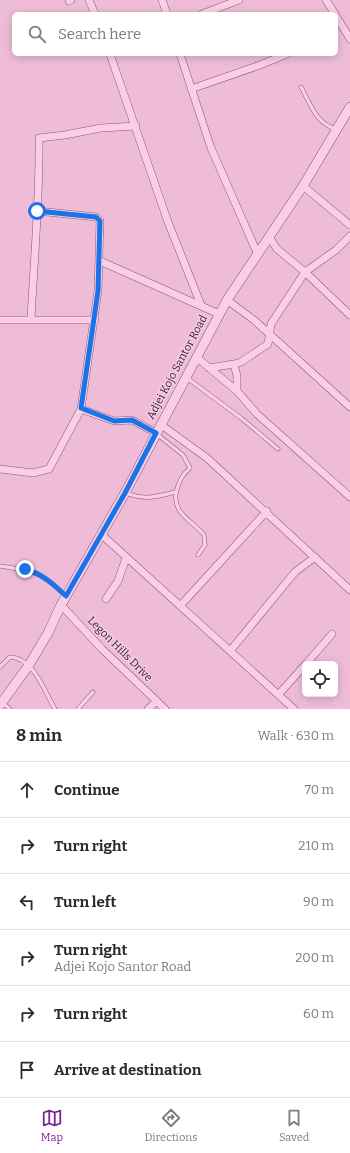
<!DOCTYPE html>
<html lang="en">
<head>
<meta charset="utf-8">
<style>
	:root { --surface:#fff; --page:#f7f7f7; --text:#2b2b33; --muted:#7c7c81; --line:#e1e1e2; --accent:#7b2398 }
	body { margin:0; font-family:Bitter,serif; background:var(--page); color:var(--text) }
	.controls { position:absolute; right:12px; bottom:12px; display:grid; overflow:hidden; border-radius:6px; box-shadow:0 2px 10px #0003 }
	.controls button { width:36px; height:36px; display:grid; place-items:center; padding:0; border:0; border-bottom:1px solid var(--line); background:var(--surface); color:var(--text); font:20px sans-serif }
	.stop { position:absolute; width:12px; height:12px; margin:-9px; border:3px solid #1a73e8; border-radius:50%; background:#fff }
	.stop.end { background:#1a73e8; border-color:#fff; box-shadow:0 1px 4px #0008 }
	.list { margin:0; padding:0; list-style:none }
	h2 { display:flex; justify-content:space-between; align-items:center; height:52px; margin:0; padding:0 16px; font-size:17px }
	h2 small { font-size:13px; font-weight:400; color:var(--muted) }
	.list li { display:grid; grid-template-columns:26px 1fr auto; gap:12px; align-items:center; box-sizing:border-box; height:56px; padding:0 16px; border-top:1px solid var(--line) }
	.list b { display:block; font-size:15px; white-space:nowrap }
	.list p { margin:0; font-size:13px; white-space:nowrap; color:var(--muted) }
	.list em { font-size:13px; font-style:normal; color:var(--muted) }
	.icon { flex:none; width:22px; height:22px; fill:none; stroke:currentColor; stroke-width:2; stroke-linecap:round; stroke-linejoin:round }
	.map { position:relative; flex:none; width:350px; height:709px; overflow:hidden }
	.search { position:absolute; background:var(--surface); box-shadow:0 2px 10px #0003; left:12px; right:12px; top:12px; height:44px; display:flex; align-items:center; gap:10px; box-sizing:border-box; padding:0 14px; border-radius:6px; color:var(--muted); font-size:15px }
	.sheet { height:388px; background:var(--surface) }
	nav { display:flex; justify-content:space-around; align-items:center; box-sizing:border-box; height:56px; border-top:1px solid var(--line); background:var(--surface); font-size:11px; color:var(--muted) }
	nav a { display:grid; justify-items:center; gap:2px }
	nav .on { color:var(--accent) }
	.map>svg:first-child { display:block }
	.lines { fill:none; stroke-linecap:round; stroke-linejoin:round }
	.service-casing { stroke:#875579; stroke-width:4.5 }
	.minor-casing { stroke:#875579; stroke-width:8 }
	.tertiary-casing { stroke:#875579; stroke-width:10 }
	.service { stroke:#facfe6; stroke-width:3.5 }
	.minor { stroke:#facfe6; stroke-width:7 }
	.tertiary { stroke:#facfe6; stroke-width:9 }
	.route { stroke:#1a73e8; stroke-width:5 }
	.labels { text-anchor:middle; dominant-baseline:central; stroke-width:3; stroke-linejoin:round; paint-order:stroke }
	.street-label { font-size:11px; fill:#361b2f; stroke:#f6cce2 }
</style>
</head>
<body>
<div class="map">
<svg width="350" height="709" viewBox="0 0 350 709">
	<rect width="100%" height="100%" fill="#efbcd8"/>
	<g class="lines">
		<defs>
			<path id="service" d="M 301,87 C 310,103 316,124 336,129
				M 187,378 L 241,418 L 278,449
				M 158,435 L 183,455 L 190,468 C 182,475 180,480 177,489 C 170,513 192,520 204,535 L 205,545 L 198,555
				M 126,493 C 146,501 157,496 176,492
				M 0,566 C 35,571 40,572 66,596
				M 0,667 L 10,657 C 34,658 44,691 55,709
				M 3,703 L 10,709
				M 78,709 L 93,692"/>
			<path id="minor" d="M 89,0 L 95,14
				M 162,0 L 167,14
				M 326,0 L 335,14
				M 69,1 L 71,0
				M 202,14 L 239,0
				M 336,16 L 350,39
				M 110,54 L 168,222 L 201,305
				M 180,54 L 211,148 L 258,255
				M 191,89 L 260,65 L 287,54
				M 303,186 L 350,225
				M 37,211 L 96,217 L 100,221 L 98,291 L 81,409 L 114,421 L 132,420 L 156,433
				M 269,237 L 277,249 L 305,272 L 350,315
				M 100,261 L 219,314
				M 227,300 L 254,320 L 350,407
				M 31,319 C 34,259 40,198 39,138 L 65,135 L 101,128 L 136,126
				M 0,320 L 95,320
				M 196,357 L 237,391 L 257,414 L 350,497
				M 209,368 L 234,364
				M 237,391 L 237,376 L 234,364 L 241,362 L 268,344 L 271,324 L 305,272 L 336,250 L 350,236
				M 160,424 L 207,458 L 350,590
				M 0,469 L 33,473 L 49,469 L 81,409
				M 102,535 L 294,709
				M 106,599 L 118,581 L 126,558
				M 61,605 L 102,649 L 165,709
				M 180,606 L 267,511
				M 230,651 L 295,572 L 315,557
				M 306,664 L 332,634
				M 279,694 L 305,665
				M 148,709 L 157,701"/>
			<path id="tertiary" d="M 0,705 L 29,665 L 48,633 L 61,605 L 125,493 L 227,300 L 303,186 L 350,107"/>
		</defs>
		<use href="#service" class="service-casing"/>
		<use href="#minor" class="minor-casing"/>
		<use href="#tertiary" class="tertiary-casing"/>
		<use href="#service" class="service"/>
		<use href="#minor" class="minor"/>
		<use href="#tertiary" class="tertiary"/>
	</g>
	<g class="lines">
		<path class="route" d="M 25,569 C 43,574 53,584 66,596 L 125,493 L 156,433 L 132,420 L 114,421 L 81,408 L 98,291 L 100,221 L 96,217 L 37,211"/>
	</g>
	<g class="labels">
		<g class="street-label">
			<text transform="translate(177 367) rotate(-62)">Adjei Kojo Santor Road</text>
			<text transform="translate(120 649) rotate(45)">Legon Hills Drive</text>
		</g>
	</g>
</svg>
<div class="controls">
<button><svg class="icon" aria-label="locate" viewBox="0 0 24 24"><circle cx="12" cy="12" r="6"/><path d="M12 2v4M12 18v4M2 12h4M18 12h4"/></svg></button>
</div>
<div class="stop" style="left:37px;top:211px"></div>
<div class="stop end" style="left:25px;top:569px"></div>
<div class="search"><svg class="icon" aria-label="search" viewBox="0 0 24 24"><circle cx="10" cy="10" r="6"/><path d="M15 15l6 6"/></svg>Search here</div>
</div>
<section class="sheet">
<h2>8 min<small>Walk · 630 m</small></h2>
<ul class="list">
<li><svg class="icon" aria-label="ahead" viewBox="0 0 24 24"><path d="M12 20V5M6 11l6-6 6 6"/></svg><div><b>Continue</b></div><em>70 m</em></li>
<li><svg class="icon" aria-label="right" viewBox="0 0 24 24"><path d="M7 20v-9h11M14 6l5 5-5 5"/></svg><div><b>Turn right</b></div><em>210 m</em></li>
<li><svg class="icon" aria-label="left" viewBox="0 0 24 24"><path d="M17 20v-9H6M10 6l-5 5 5 5"/></svg><div><b>Turn left</b></div><em>90 m</em></li>
<li><svg class="icon" aria-label="right" viewBox="0 0 24 24"><path d="M7 20v-9h11M14 6l5 5-5 5"/></svg><div><b>Turn right</b><p>Adjei Kojo Santor Road</p></div><em>200 m</em></li>
<li><svg class="icon" aria-label="right" viewBox="0 0 24 24"><path d="M7 20v-9h11M14 6l5 5-5 5"/></svg><div><b>Turn right</b></div><em>60 m</em></li>
<li><svg class="icon" aria-label="arrive" viewBox="0 0 24 24"><path d="M6 21V4h12l-3 4 3 4H6"/></svg><div><b>Arrive at destination</b></div></li>
</ul>
</section>
<nav>
<a class="on"><svg class="icon" aria-label="map" viewBox="0 0 24 24"><path d="M3 6l6-2 6 2 6-2v14l-6 2-6-2-6 2zM9 4v14M15 6v14"/></svg>Map</a>
<a><svg class="icon" aria-label="directions" viewBox="0 0 24 24"><path d="M12 3l9 9-9 9-9-9zM9 14v-3h6M13 9l2 2-2 2"/></svg>Directions</a>
<a><svg class="icon" aria-label="saved" viewBox="0 0 24 24"><path d="M7 4h10v16l-5-4-5 4z"/></svg>Saved</a>
</nav>
</body>
</html>
